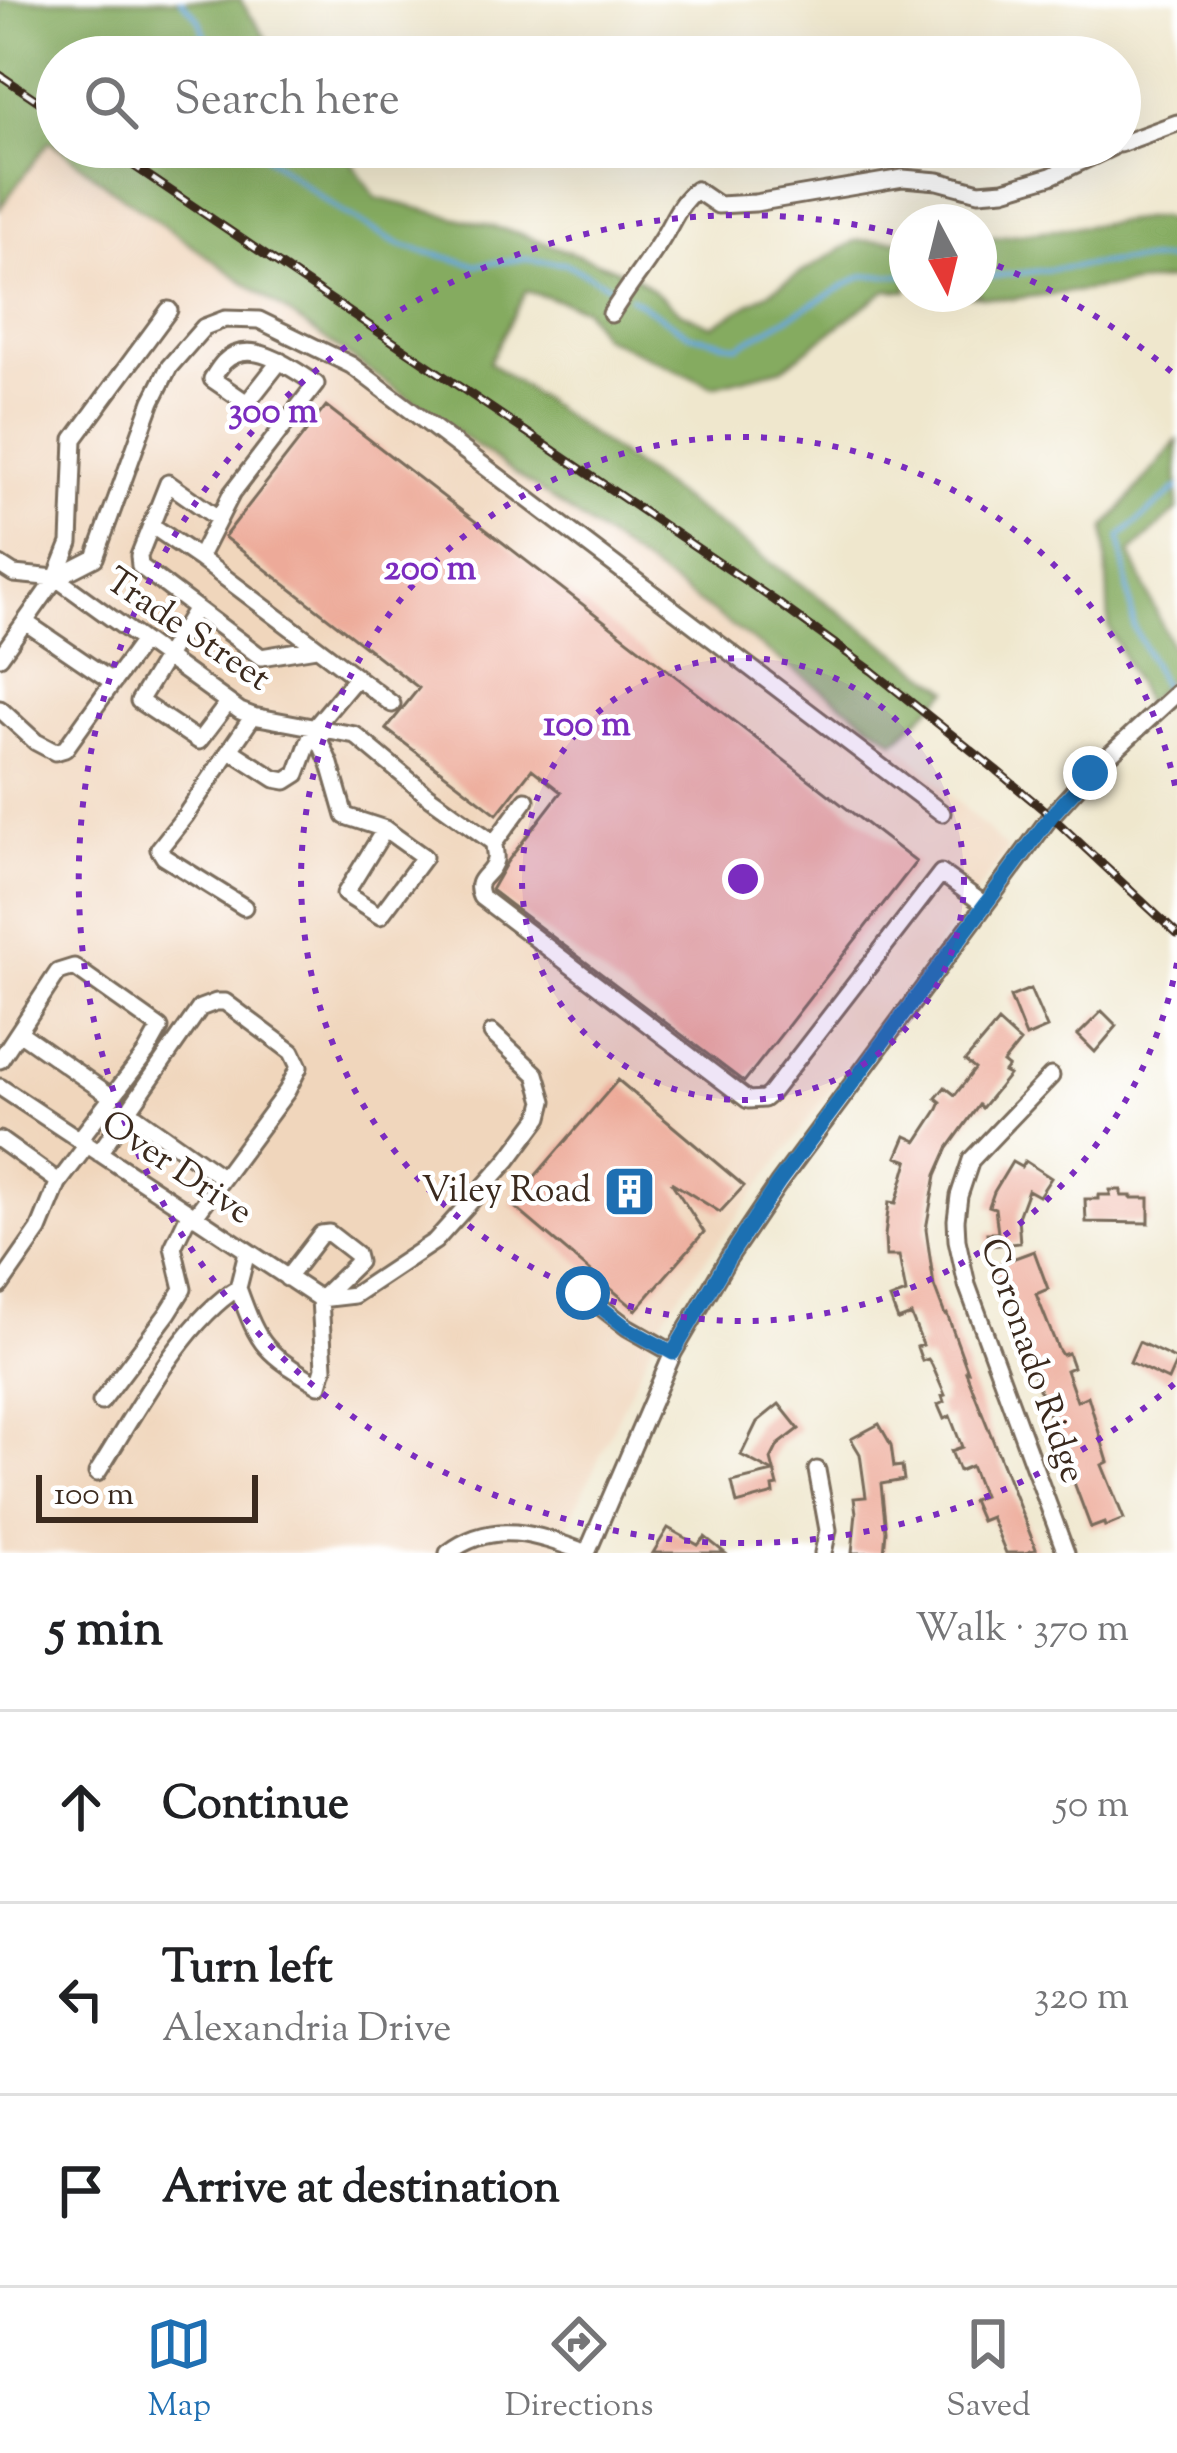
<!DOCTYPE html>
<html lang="en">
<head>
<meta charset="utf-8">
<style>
	:root { --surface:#fff; --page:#f2f2f2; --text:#202124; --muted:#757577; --line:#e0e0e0; --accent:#1f6fb2 }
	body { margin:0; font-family:"Sorts Mill Goudy",serif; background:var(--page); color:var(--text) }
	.compass { position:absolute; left:889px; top:204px; width:108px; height:108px; border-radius:50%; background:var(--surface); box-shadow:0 12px 48px #0002; rotate:173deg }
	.scale { position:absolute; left:36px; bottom:30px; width:222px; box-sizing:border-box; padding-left:12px; border:6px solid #3b2a1e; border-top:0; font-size:33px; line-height:42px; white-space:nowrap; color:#3b2a1e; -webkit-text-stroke:9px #fff; paint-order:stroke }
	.stop { position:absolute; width:36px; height:36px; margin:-27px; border:9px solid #1f6fb2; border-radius:50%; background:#fff }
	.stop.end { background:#1f6fb2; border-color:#fff; box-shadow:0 3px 12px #0008 }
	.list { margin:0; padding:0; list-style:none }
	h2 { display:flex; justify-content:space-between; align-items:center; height:156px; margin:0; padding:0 48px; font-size:51px }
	h2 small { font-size:39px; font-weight:400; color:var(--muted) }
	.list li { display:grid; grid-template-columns:78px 1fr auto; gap:36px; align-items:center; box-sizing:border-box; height:192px; padding:0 48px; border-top:3px solid var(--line) }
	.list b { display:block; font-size:45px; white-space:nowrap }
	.list p { margin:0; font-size:39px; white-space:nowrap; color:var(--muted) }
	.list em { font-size:39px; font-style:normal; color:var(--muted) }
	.icon { flex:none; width:66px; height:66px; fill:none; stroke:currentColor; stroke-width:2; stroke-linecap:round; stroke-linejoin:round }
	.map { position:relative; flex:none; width:1177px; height:1553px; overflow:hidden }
	.search { position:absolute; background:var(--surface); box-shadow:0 12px 48px #0002; left:36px; right:36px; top:36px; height:132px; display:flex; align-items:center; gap:30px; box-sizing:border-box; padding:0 42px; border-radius:66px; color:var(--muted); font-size:45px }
	.sheet { height:732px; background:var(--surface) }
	nav { display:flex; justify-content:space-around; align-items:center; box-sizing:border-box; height:168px; border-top:3px solid var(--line); background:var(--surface); font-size:33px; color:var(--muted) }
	nav a { display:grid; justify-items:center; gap:6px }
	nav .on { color:var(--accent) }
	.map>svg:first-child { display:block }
	.built { fill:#f0d6bc }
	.forest { fill:#85ab61; stroke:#606a40; stroke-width:3 }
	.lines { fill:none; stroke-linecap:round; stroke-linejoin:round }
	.stream { stroke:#68a7db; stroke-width:4.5 }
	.building { fill:#edaa99 }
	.minor-casing { stroke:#7a6c5b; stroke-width:21 }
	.minor { stroke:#fff; stroke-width:15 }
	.rail-casing { stroke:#3b2a1e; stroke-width:9 }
	.rail { stroke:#fff; stroke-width:4.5; stroke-dasharray:14; stroke-linecap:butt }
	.route { stroke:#1f6fb2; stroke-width:15 }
	.ring { fill:none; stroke:#7b2cbf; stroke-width:6; stroke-dasharray:6 12 }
	.labels { text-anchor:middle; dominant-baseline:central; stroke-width:9; stroke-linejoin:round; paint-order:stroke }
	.street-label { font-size:36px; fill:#3b2a1e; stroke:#fff }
	.poi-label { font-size:36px; fill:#3b2a1e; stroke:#fff; text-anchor:end }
	.centre { fill:#7b2cbf; stroke:#fff; stroke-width:6 }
	.ring-label { font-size:36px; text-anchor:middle; font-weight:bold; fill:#7b2cbf; stroke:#fff; stroke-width:9; stroke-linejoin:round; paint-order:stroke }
</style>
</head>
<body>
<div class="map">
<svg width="1177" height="1553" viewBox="0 0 1177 1553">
	<rect width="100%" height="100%" fill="#fff"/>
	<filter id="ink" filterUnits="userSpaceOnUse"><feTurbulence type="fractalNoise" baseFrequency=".00833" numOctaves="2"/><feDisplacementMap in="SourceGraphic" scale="24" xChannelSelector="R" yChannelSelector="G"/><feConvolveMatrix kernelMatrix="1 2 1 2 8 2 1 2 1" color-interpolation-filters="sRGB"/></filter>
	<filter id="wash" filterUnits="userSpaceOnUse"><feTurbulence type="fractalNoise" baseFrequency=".004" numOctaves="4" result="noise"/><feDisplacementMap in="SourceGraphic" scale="48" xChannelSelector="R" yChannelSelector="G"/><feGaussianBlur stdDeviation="2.7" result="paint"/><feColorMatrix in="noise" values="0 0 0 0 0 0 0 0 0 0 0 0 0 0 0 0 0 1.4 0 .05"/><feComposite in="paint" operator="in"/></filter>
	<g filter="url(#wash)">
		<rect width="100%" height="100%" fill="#efe7cd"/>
		<path class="built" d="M 49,140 L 109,187 L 895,741 L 1008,850 L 666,1313 L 555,1553 L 0,1553 L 0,208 Z"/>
		<path class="forest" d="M 0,0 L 240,0 L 279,57 L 57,57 L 57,147 L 49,141 L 0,208 Z
			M 58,147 L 341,147 L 376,198 L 518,233 L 635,276 L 682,313 L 712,326 L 855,241 L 907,240 L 907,291 L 886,290 L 783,368 L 713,386 L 602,336 L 584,308 L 526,291 L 489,362 L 949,690 L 895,741 L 109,187 Z
			M 1160,217 L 1177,225 L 1177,279 L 1011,299 L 945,294 L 979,294 L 979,239 Z
			M 1177,441 L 1177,510 L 1130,553 L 1177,659 L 1177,671 L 1145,703 L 1109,627 L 1105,528 Z"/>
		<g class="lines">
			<path class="stream" d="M 181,0 L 198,18 L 215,57
				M 259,147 L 265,156 L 340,211 L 403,246 L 476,265 L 523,259 L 566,264 L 620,291
				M 979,278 L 1122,261 L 1177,259
				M 630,297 L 689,334 L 738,346 L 862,276 L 907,275
				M 1167,694 L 1134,627 L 1120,537 L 1177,488"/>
		</g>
		<g id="blocks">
			<path class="building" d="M 326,406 L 916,862 L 744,1082 L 491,890 L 507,862 L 561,792 L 532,769 L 497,814 L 386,729 L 419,688 L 224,537 Z
				M 1030,989 L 1047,1028 L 1026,1037 L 1010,997 Z
				M 1102,1011 L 1117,1026 L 1095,1052 L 1078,1035 Z
				M 998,1022 L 1020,1042 L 1003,1063 L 1008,1067 L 1004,1072 L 1009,1075 L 982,1108 L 979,1105 L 948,1148 L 936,1175 L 926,1229 L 934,1286 L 945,1315 L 947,1314 L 968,1372 L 966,1372 L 1036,1549 L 1026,1553 L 1006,1553 L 991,1517 L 981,1521 L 972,1500 L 983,1496 L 971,1466 L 959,1471 L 951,1451 L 962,1447 L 950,1416 L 944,1419 L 938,1405 L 944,1402 L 942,1396 L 945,1395 L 932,1365 L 928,1359 L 922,1361 L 917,1347 L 923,1345 L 911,1315 L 898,1320 L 890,1299 L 906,1293 L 899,1256 L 886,1256 L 885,1236 L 889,1202 L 896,1203 L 908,1161 L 897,1157 L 906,1136 L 917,1141 L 938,1109 L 941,1102 L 936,1098 L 945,1087 L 955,1095 L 975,1069 L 965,1061 Z
				M 618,1080 L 744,1186 L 720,1212 L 671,1182 L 704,1232 L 636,1310 L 511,1204 Z
				M 1025,1161 L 1051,1178 L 1039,1196 L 1028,1190 L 1018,1217 L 1020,1243 L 988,1246 L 987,1233 L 998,1233 L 995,1208 L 989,1206 L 994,1192 L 1012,1162 L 1021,1167 Z
				M 1110,1190 L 1121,1190 L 1121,1196 L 1131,1196 L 1131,1198 L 1149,1198 L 1149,1223 L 1086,1222 L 1085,1199 L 1098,1199 L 1098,1195 L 1110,1195 Z
				M 1034,1251 L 1048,1289 L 1036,1294 L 1058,1349 L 1062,1355 L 1068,1353 L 1073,1367 L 1066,1370 L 1077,1401 L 1088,1396 L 1108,1462 L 1102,1465 L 1124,1519 L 1105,1527 L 1104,1523 L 1091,1528 L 993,1266 Z
				M 1139,1342 L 1177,1360 L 1168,1380 L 1130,1362 Z
				M 779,1404 L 799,1429 L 778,1445 L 771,1459 L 778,1486 L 773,1487 L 774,1494 L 737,1504 L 732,1482 L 773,1472 L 741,1455 L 757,1422 Z
				M 879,1424 L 891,1445 L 894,1467 L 902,1466 L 904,1480 L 881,1484 L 886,1531 L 884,1553 L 852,1553 L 856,1513 L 854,1498 L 866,1497 L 860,1454 L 851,1439 Z
				M 668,1528 L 698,1545 L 705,1537 L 725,1553 L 653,1553 Z"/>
		</g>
	</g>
	<g filter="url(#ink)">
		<use href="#blocks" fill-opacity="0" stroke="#7a6c5b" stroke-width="3"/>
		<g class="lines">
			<defs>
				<path id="minor" d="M 1120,144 L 1177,123
					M 611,314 C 627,288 646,265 662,239 C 672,223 680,201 696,190 L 718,205 L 755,203 L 903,178 L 938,181 L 979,192 L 1004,190 L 1051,176 L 1112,147
					M 280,361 L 247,403 L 212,379 C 216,373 219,367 224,362 C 250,336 292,368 316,384 L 232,493 L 199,558 L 392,704
					M 219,519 L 168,483 L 139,556 L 140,566 L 261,657 L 316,648
					M 151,525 L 199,558
					M 0,565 L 14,574 L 56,578 L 95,558 L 152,401 L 169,367 L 204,327 L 225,319 L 259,320 L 351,365 L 942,813
					M 56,578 L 70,543 L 74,439 L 169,310
					M 196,608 L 139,701 L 199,741 L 228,703
					M 25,622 L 113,682 L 143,641
					M 0,657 L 56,578 L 240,711 L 253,716 L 355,735 L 427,795 L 494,843 L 526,800
					M 0,709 L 36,742 L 55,752 L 65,749 L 113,682
					M 314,728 L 330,764 L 345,816 L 385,829 L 424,857 L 380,916 L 345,894 L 385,829
					M 230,750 L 275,779 L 286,781 L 297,774 L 314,728 L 356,678
					M 494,843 C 494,849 496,855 495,860 C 491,877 472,877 481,897 L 748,1100 L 764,1099 L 770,1094 L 941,873 L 985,905
					M 244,907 L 164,857 L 159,849 L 185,816 L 253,716
					M 19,1032 L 112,1097
					M 0,1060 L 58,972 L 74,967 L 160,1028 L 146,1053 L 79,1140
					M 1051,1076 L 971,1160 L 959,1196 L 956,1220 L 957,1240 L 967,1285 L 1066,1553
					M 0,1087 L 320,1299
					M 128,1111 L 223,1178
					M 0,1140 L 59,1182 L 87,1145
					M 99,1153 L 200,1008 L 216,1002 L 225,1002 L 292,1052 L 299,1067 L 287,1091 L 194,1217
					M 0,1286 L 39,1230 L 59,1181
					M 238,1288 C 260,1349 265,1352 319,1385 L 324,1368 L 320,1299 L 358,1262 L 356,1254 L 329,1233 L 321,1234 L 287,1278
					M 583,1293 L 627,1327 L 673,1353
					M 320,1299 L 354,1295 L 435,1241 L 508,1160 L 540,1117 L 544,1101 L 536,1074 L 492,1033
					M 101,1402 L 168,1313 L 183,1289 L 173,1247 L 189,1214
					M 817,1470 L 828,1530 L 823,1553
					M 97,1473 C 133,1417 183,1321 238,1288 L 247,1252
					M 448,1553 C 494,1518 538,1535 587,1553 L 673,1353 L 729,1257 L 779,1183 L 1051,816 L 1090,773 L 1177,693"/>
			</defs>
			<use href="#minor" class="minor-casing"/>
			<use href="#minor" class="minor"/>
			<defs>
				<path id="rail" d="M 0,75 L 57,114
					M 106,147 L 774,600 L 872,671 L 996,770 L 1051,816 L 1177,934"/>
			</defs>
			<use href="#rail" class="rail-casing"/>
			<use href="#rail" class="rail"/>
		</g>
	</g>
	<g class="lines" filter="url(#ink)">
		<path class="route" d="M 583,1293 L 627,1328 L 673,1353 L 729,1257 L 778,1183 L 1051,816 L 1090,773"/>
	</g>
	<circle cx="743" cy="879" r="221" fill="#7b2cbf" fill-opacity=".12"/>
	<g class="ring">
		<circle cx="743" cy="879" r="221"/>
		<path d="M1177 963A442 442 0 1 1 1177 795"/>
		<path d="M1174 1384A664 664 0 1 1 904 235M981 259A664 664 0 0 1 1174 374"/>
	</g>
	<defs>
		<symbol id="building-square" viewBox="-11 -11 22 22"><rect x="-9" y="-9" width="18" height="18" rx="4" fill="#1f6fb2" stroke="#fff"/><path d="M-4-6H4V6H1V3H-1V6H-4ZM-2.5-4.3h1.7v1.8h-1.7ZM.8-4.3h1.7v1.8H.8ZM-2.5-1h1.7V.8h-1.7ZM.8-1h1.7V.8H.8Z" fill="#fff"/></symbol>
	</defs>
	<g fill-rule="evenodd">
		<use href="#building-square" x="600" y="1162" width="59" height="59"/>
	</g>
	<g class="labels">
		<g class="street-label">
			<text transform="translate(187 631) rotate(34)">Trade Street</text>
			<text transform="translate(176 1169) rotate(34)">Over Drive</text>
			<text transform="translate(1031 1361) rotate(71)">Coronado Ridge</text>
		</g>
		<g class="poi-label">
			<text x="591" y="1192">Viley Road</text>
		</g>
	</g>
	<circle cx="743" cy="879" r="18" class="centre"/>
	<g class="ring-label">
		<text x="273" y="422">300 m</text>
		<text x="430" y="579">200 m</text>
		<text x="587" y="735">100 m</text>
	</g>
</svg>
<svg class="compass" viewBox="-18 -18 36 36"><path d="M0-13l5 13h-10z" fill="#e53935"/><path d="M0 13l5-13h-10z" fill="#757577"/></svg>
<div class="scale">100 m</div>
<div class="stop" style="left:583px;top:1293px"></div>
<div class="stop end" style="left:1090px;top:773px"></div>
<div class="search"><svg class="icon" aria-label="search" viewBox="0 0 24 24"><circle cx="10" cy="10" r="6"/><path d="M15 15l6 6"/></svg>Search here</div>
</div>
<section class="sheet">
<h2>5 min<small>Walk · 370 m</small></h2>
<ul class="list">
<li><svg class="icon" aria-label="ahead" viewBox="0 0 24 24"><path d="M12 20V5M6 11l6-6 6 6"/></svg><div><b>Continue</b></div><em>50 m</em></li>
<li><svg class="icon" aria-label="left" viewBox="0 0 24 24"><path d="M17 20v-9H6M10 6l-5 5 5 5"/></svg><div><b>Turn left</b><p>Alexandria Drive</p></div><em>320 m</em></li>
<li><svg class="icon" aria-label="arrive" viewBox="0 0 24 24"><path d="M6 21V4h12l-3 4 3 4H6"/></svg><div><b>Arrive at destination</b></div></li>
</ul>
</section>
<nav>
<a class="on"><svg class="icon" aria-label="map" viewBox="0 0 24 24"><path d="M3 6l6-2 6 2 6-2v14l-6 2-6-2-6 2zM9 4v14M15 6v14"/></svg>Map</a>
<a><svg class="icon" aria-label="directions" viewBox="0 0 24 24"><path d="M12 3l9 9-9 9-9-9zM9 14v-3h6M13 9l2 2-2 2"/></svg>Directions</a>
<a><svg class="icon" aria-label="saved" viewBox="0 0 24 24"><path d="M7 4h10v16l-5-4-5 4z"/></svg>Saved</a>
</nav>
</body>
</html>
